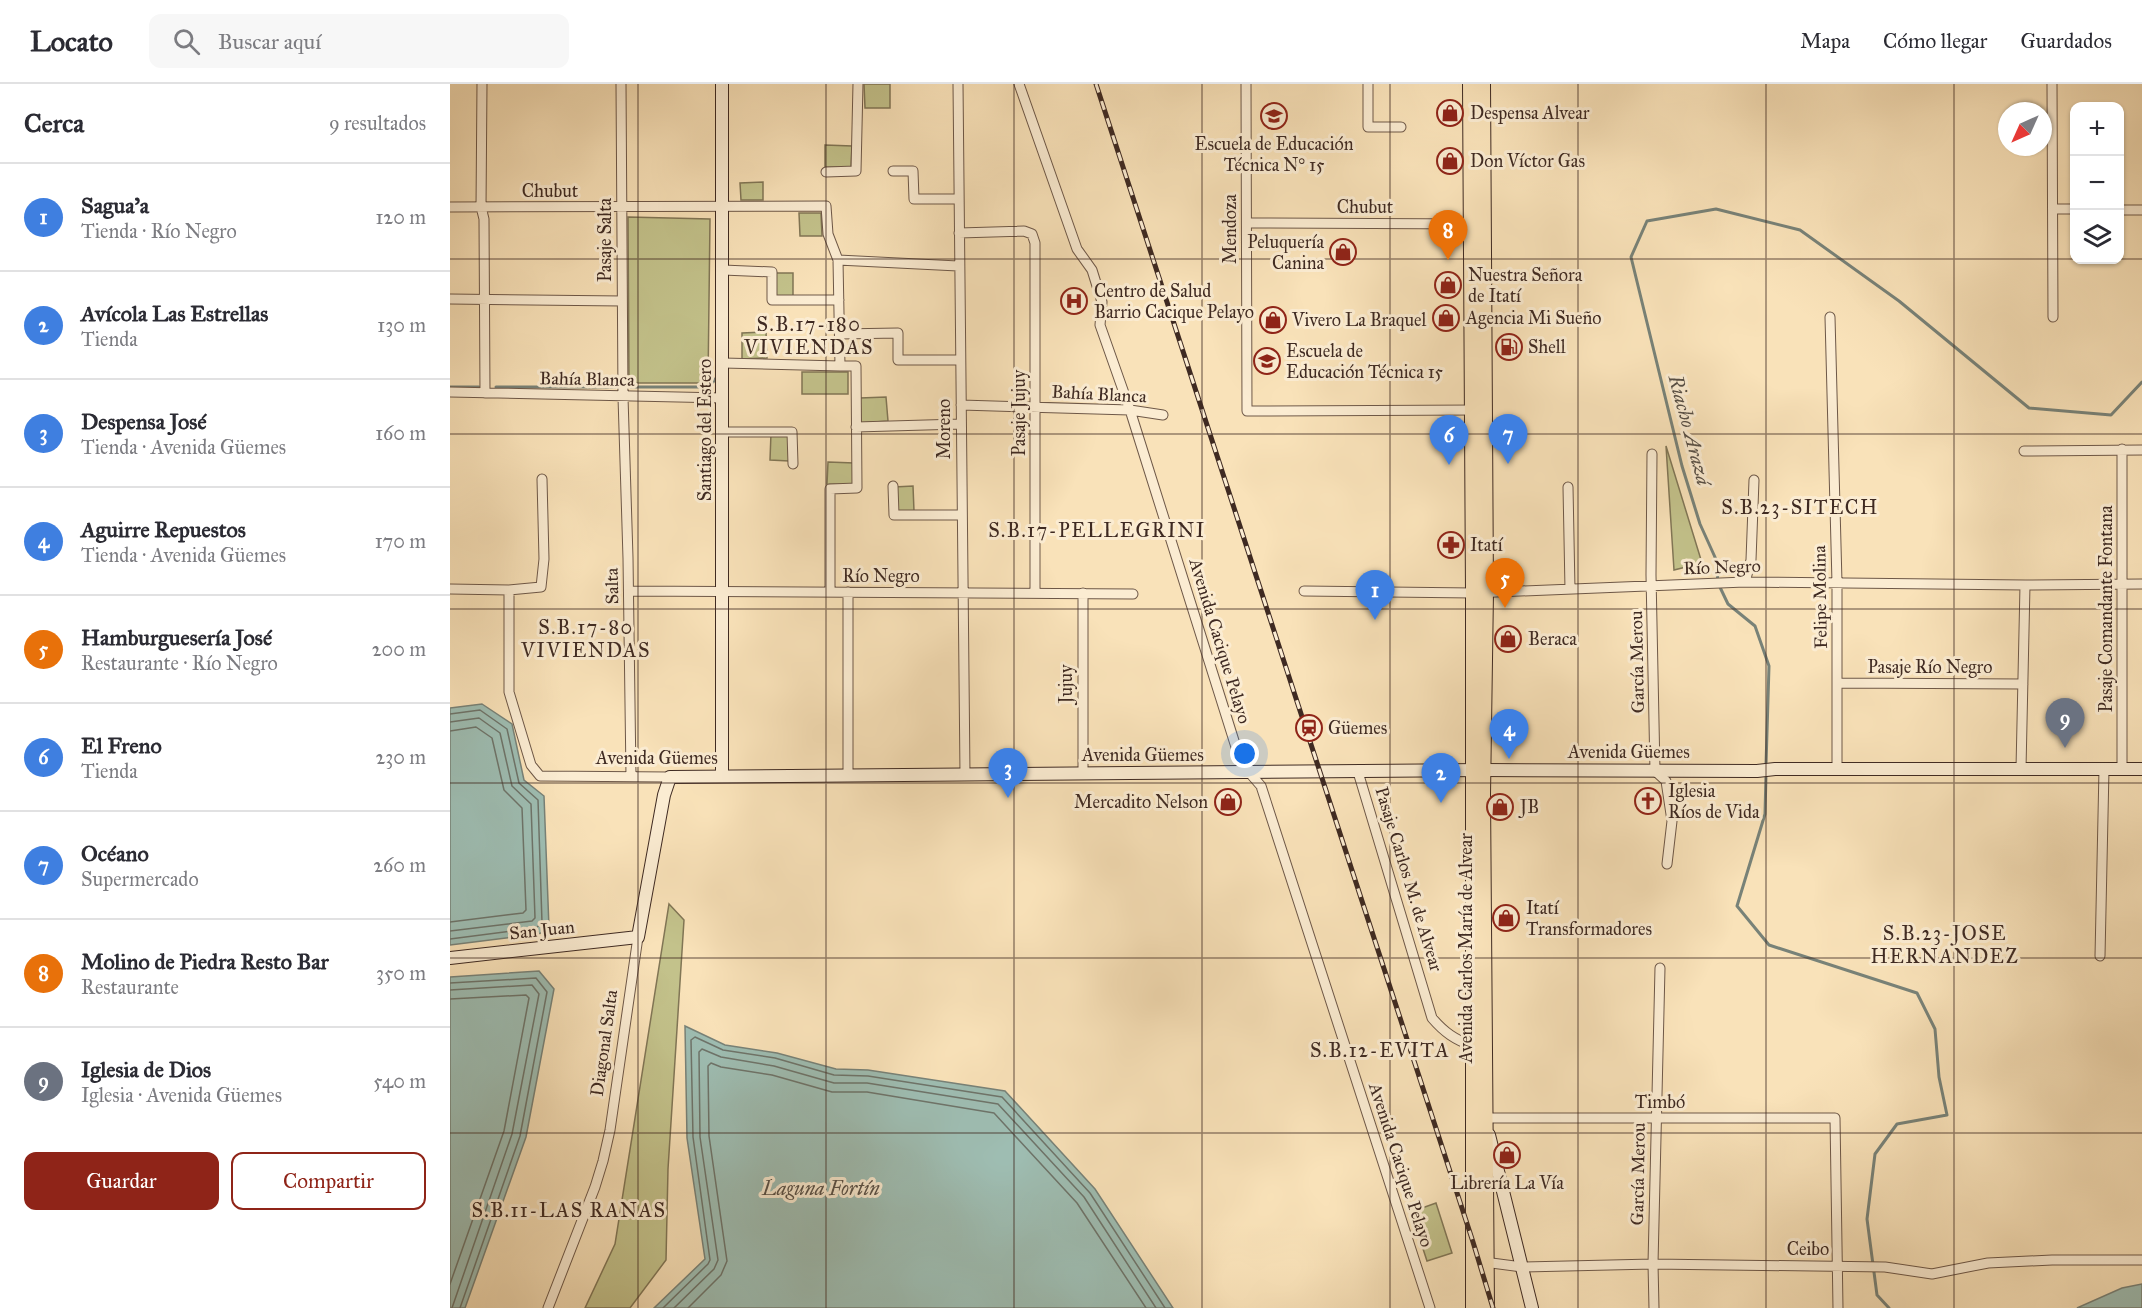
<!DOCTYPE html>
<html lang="es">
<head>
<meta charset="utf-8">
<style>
	:root { --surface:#fff; --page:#f7f7f7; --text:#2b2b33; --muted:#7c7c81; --line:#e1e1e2; --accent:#8f2418 }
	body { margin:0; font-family:"IM FELL Great Primer",serif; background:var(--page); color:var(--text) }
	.controls { position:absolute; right:18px; top:18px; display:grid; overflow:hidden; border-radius:12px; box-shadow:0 2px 4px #0004 }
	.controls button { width:54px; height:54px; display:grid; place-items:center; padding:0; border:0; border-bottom:2px solid var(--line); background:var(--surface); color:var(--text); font:30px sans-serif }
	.compass { position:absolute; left:1548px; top:18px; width:54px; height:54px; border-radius:50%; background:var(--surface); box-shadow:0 2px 4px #0004; rotate:225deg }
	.you { position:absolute; left:795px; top:670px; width:21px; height:21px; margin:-15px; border:4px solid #fff; border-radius:50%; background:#1a73e8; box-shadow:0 0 0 9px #1a73e833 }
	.badge { display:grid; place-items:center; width:39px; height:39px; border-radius:50%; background:var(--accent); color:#fff; font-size:20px; font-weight:700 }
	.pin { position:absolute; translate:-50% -50px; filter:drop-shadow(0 2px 3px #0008) }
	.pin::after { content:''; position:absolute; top:32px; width:21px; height:18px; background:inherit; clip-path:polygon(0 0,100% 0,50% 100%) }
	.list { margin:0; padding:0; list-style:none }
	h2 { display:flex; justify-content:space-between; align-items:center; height:78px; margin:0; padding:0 24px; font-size:26px }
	h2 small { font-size:20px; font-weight:400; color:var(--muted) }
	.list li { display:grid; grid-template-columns:39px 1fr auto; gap:18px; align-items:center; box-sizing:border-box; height:108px; padding:0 24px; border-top:2px solid var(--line) }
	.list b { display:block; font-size:22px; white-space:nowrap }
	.list p { margin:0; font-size:20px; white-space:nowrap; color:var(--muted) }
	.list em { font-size:20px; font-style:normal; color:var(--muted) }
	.actions { display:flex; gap:12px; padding:18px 24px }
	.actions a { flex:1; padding:14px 0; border:2px solid var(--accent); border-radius:12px; text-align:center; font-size:21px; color:var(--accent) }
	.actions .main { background:var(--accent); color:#fff }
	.icon { flex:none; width:33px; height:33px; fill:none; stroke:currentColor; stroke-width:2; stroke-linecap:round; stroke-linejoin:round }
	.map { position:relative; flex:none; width:1692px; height:1224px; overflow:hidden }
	header { display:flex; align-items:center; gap:36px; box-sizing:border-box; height:84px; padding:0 30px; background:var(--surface); border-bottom:2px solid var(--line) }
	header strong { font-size:28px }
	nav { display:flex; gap:33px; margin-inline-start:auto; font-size:21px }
	.search { width:420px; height:54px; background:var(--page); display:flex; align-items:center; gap:15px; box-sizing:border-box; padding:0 21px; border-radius:12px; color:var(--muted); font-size:22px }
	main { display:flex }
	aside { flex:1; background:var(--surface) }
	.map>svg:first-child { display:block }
	.green { fill:#c3c28b; stroke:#817656; stroke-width:1.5 }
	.water { fill:#9ebdb2; stroke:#788278; stroke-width:1.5 }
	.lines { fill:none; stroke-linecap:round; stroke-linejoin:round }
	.shore { stroke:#6e746a; stroke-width:1.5 }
	.stream { stroke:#788278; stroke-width:3 }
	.street-casing { stroke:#6e5848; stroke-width:11 }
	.secondary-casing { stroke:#3f2a22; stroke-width:14 }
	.primary-casing { stroke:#3f2a22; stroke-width:16 }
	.street { stroke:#fbecd2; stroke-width:9 }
	.secondary { stroke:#fbecd2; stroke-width:12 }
	.primary { stroke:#f9e2b9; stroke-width:14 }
	.rail-casing { stroke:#3f2a22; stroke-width:5 }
	.rail { stroke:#fbecd2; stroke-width:3; stroke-dasharray:9; stroke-linecap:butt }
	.grid { fill:none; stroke:#3f2a22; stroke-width:1.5; stroke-opacity:0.55 }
	.labels { text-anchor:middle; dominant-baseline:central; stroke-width:6; stroke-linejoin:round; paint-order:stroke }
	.poi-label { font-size:18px; fill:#3f2a22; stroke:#fbecd2; text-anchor:start }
	.street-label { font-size:18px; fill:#3f2a22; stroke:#fbecd2 }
	.neighbourhood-label { font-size:20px; letter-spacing:1.5px; fill:#3f2a22; stroke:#fbecd2 }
	.water-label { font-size:20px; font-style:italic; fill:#574f46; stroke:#fbecd2 }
</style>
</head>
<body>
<header>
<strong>Locato</strong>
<div class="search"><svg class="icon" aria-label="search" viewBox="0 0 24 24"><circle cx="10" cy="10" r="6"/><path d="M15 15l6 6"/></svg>Buscar aquí</div>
<nav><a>Mapa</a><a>Cómo llegar</a><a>Guardados</a></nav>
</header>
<main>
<aside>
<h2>Cerca<small>9 resultados</small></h2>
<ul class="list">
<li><span class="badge" style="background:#3f7fe0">1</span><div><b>Sagua'a</b><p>Tienda · Río Negro</p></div><em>120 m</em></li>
<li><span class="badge" style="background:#3f7fe0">2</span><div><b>Avícola Las Estrellas</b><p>Tienda</p></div><em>130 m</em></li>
<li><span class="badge" style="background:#3f7fe0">3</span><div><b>Despensa José</b><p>Tienda · Avenida Güemes</p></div><em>160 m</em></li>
<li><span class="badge" style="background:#3f7fe0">4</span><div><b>Aguirre Repuestos</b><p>Tienda · Avenida Güemes</p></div><em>170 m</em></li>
<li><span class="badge" style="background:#e8710a">5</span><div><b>Hamburguesería José</b><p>Restaurante · Río Negro</p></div><em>200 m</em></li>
<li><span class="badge" style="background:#3f7fe0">6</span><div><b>El Freno</b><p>Tienda</p></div><em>230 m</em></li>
<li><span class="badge" style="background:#3f7fe0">7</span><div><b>Océano</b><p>Supermercado</p></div><em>260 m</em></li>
<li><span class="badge" style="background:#e8710a">8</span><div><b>Molino de Piedra Resto Bar</b><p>Restaurante</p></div><em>350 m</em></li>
<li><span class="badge" style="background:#6b7280">9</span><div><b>Iglesia de Dios</b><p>Iglesia · Avenida Güemes</p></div><em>540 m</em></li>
</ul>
<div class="actions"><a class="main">Guardar</a><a>Compartir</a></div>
</aside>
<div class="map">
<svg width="1692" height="1224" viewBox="0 0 1692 1224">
	<rect width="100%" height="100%" fill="#f9e2b9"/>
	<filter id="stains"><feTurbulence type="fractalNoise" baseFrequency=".00333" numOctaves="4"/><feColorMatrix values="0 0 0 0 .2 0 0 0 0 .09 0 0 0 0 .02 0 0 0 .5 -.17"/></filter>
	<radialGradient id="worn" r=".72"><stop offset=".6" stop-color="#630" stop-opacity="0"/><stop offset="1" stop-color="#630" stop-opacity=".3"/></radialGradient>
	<path class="green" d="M 414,0 L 440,0 L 440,24 L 415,24 Z
		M 375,61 L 402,62 L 401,84 L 375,83 Z
		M 313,98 L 313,116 L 291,116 L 290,99 Z
		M 349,129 L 371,129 L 372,152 L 350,152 Z
		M 178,133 L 260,135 L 258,299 L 179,299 Z
		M 324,189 L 343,189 L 343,213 L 324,213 Z
		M 316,248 L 317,274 L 292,275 L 292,249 Z
		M 352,288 L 398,288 L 398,310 L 352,310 Z
		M 436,313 L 438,337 L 411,339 L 410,314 Z
		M 321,349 L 340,350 L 339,377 L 320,376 Z
		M 1216,362 L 1252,479 L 1224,486 Z
		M 378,378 L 404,379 L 404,401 L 377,400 Z
		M 463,402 L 464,427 L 445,428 L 444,403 Z
		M 219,820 L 234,836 L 218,1085 L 216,1176 L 180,1224 L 135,1224 L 165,1160 Z
		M 986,1119 L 1002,1169 L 977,1177 L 961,1128 Z"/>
	<path class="water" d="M 32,620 L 62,640 L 74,696 L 94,712 L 99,844 L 89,850 L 0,861 L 0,624 Z
		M 89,887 L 104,905 L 76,1053 L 15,1224 L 0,1224 L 0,893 Z
		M 235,942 L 275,961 L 327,969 L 386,985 L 418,986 L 555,1007 L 645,1105 L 723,1224 L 204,1224 L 255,1175 L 237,1054 Z
		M 1692,1200 L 1692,1224 L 1627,1224 L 1672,1204 Z"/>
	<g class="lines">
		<path class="shore" d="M 0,630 L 30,626 L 57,645 L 69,699 L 88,716 L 92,839 L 86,844 L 0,855
			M 0,638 L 29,634 L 50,649 L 62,702 L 81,720 L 85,834 L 82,837 L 0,847
			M 0,647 L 26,643 L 42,654 L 54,706 L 72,724 L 76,826 L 73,829 L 0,838
			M 0,899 L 86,894 L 97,908 L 70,1052 L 10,1224
			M 0,906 L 82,901 L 89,910 L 62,1050 L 2,1224
			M 0,915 L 76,911 L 79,914 L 54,1047 L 0,1200
			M 213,1224 L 258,1180 L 260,1176 L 243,1053 L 241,956 L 245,953 L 273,966 L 325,974 L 384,991 L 418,992 L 552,1013 L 640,1109 L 715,1224
			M 224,1224 L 264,1185 L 268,1176 L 250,1053 L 249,968 L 252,965 L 271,973 L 324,982 L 384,999 L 417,999 L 548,1020 L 634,1113 L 706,1224
			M 238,1224 L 271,1191 L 277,1177 L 259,1052 L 258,982 L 261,979 L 271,983 L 322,991 L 382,1008 L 417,1008 L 544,1029 L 627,1119 L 696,1224"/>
		<path class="stream" d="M 0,303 L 29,303
			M 46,303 L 165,303
			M 181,303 L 259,303 L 267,293
			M 1316,681 L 1319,582 L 1305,542 L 1278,520 L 1267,497 L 1269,482 L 1250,440 L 1232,382 L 1181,173 L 1197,137 L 1266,125 L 1350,146 L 1449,217 L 1579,324 L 1661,331 L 1692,298
			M 1316,691 L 1315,730 L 1287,822 L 1319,861 L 1467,909 L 1485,945 L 1489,993 L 1497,1031 L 1447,1040 L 1425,1070 L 1417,1135 L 1427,1211 L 1439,1224"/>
		<defs>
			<path id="street" d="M 32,0 L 31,123 L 34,135 L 35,309
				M 171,0 L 173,313 L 178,474 L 181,692
				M 508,0 L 515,691
				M 569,0 L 627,165 L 642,186 L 652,218 L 650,241 L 680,326 L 791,679 L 811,702 L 980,1224
				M 796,0 L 797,327 L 1027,326
				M 918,0 L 918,43 L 951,43
				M 1602,0 L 1603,233
				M 443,87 L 463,87 L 464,115 L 508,115
				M 376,88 L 406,87 L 408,0
				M 0,123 L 376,122 L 378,150 L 388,176 L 390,282 L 406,282 L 407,404 L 380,405 L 380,508
				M 1603,125 L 1624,125
				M 1670,126 L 1692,126
				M 797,139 L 1025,140
				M 509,149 L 574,147 L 582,150 L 585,159 L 585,509
				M 388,176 L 508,182
				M 273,186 L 322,188 L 322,216 L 389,216
				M 0,215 L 172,217
				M 1380,233 L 1387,499 L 1387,685
				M 390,250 L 448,249 L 448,276 L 510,276
				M 273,279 L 390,282
				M 0,308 L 273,314
				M 511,321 L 680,326 L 713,331
				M 406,343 L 510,340
				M 273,348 L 342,348 L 343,380
				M 1574,367 L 1692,366
				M 1202,370 L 1201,491 L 1205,687 L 1216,697 L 1222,737 L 1217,780
				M 443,402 L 444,431 L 512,431
				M 1118,403 L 1120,505
				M 1295,498 L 1301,476 L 1304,396
				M 0,505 L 59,506 L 91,503 L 94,475 L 92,395
				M 59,506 L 59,608 L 81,681 L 90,692 L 220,693
				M 179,507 L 683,510
				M 854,507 L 1023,509 L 1295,498 L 1575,501 L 1692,500
				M 398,508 L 398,691
				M 633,509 L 633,690
				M 1388,599 L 1573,600
				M 1571,685 L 1575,501
				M 1672,685 L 1672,365
				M 908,688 L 982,934 C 994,948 1005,956 1023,962
				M 1650,872 L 1654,685
				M 1035,1034 L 1385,1034 L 1388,1224
				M 1034,1178 L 1072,1183 L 1203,1180 L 1435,1183 L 1482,1190 L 1538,1179 L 1602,1176 L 1692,1176
				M 98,1224 L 145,1103 L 153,1077 L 160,1046 L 188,853
				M 1204,1224 L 1203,1180 L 1210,884"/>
			<path id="secondary" d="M 272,0 L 272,692
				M 0,874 L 188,853 L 214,711 L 220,693 L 1033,686 L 1307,687 L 1325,685 L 1692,685
				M 1039,1051 L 1082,1224"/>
			<path id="primary" d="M 1020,0 L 1023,509 L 1023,1224
				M 1033,0 L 1036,508 L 1033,711 L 1037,1224"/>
		</defs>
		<use href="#street" class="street-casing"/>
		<use href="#secondary" class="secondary-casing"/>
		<use href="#primary" class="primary-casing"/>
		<use href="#street" class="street"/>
		<use href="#secondary" class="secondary"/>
		<use href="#primary" class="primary"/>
		<defs>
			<path id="rail" d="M 646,0 L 1023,1158 L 1043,1224"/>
		</defs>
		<use href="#rail" class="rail-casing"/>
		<use href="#rail" class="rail"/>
	</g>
	<path class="grid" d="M 188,0 L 188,1224M 376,0 L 376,1224M 564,0 L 564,1224M 752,0 L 752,1224M 940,0 L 940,1224M 1128,0 L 1128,1224M 1316,0 L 1316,1224M 1504,0 L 1504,1224M 0,175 L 1624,175M 1670,175 L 1692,175M 0,350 L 1692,350M 0,525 L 1692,525M 0,699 L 1692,699M 0,874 L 1692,874M 0,1049 L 1692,1049"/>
	<defs>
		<symbol id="shop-ring" viewBox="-11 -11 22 22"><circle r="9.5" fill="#fbecd2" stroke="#8f2418" stroke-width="1.5"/><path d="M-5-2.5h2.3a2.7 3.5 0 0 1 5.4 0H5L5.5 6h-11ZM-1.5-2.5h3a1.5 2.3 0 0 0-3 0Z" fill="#8f2418"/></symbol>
		<symbol id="university-ring" viewBox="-11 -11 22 22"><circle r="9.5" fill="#fbecd2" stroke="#8f2418" stroke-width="1.5"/><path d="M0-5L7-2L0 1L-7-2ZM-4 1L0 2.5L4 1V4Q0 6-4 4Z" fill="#8f2418"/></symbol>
		<symbol id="hospital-ring" viewBox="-11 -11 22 22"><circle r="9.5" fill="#fbecd2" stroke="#8f2418" stroke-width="1.5"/><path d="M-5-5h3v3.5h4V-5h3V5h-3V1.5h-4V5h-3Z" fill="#8f2418"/></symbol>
		<symbol id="fuel-ring" viewBox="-11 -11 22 22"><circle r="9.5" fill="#fbecd2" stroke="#8f2418" stroke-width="1.5"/><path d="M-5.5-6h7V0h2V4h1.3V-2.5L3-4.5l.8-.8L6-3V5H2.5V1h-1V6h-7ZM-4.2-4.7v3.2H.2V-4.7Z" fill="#8f2418"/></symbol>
		<symbol id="school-ring" viewBox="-11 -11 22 22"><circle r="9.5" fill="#fbecd2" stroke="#8f2418" stroke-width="1.5"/><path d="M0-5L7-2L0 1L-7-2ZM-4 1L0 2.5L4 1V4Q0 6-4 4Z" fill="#8f2418"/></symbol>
		<symbol id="pharmacy-ring" viewBox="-11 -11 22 22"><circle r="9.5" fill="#fbecd2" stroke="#8f2418" stroke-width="1.5"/><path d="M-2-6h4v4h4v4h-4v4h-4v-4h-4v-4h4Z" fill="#8f2418"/></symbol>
		<symbol id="station-ring" viewBox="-11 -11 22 22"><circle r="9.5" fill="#fbecd2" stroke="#8f2418" stroke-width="1.5"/><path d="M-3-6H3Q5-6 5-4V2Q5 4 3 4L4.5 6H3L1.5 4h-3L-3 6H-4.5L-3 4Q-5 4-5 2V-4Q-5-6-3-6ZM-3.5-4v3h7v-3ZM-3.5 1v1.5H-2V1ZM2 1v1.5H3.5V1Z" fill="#8f2418"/></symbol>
		<symbol id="church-ring" viewBox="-11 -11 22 22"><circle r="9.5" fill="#fbecd2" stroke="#8f2418" stroke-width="1.5"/><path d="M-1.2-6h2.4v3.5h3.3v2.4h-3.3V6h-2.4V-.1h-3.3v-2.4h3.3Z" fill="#8f2418"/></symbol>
	</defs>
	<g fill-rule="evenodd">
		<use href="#shop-ring" x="985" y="14" width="30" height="30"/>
		<use href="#university-ring" x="809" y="17" width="30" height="30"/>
		<use href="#shop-ring" x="985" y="62" width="30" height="30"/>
		<use href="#shop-ring" x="878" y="153" width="30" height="30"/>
		<use href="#shop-ring" x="983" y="186" width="30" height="30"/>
		<use href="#hospital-ring" x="609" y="202" width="30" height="30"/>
		<use href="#shop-ring" x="981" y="219" width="30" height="30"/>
		<use href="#shop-ring" x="808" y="221" width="30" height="30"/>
		<use href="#fuel-ring" x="1044" y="248" width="30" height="30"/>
		<use href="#school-ring" x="802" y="262" width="30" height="30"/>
		<use href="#pharmacy-ring" x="986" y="446" width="30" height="30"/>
		<use href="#shop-ring" x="1043" y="540" width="30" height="30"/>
		<use href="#station-ring" x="844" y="629" width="30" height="30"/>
		<use href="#church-ring" x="1183" y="702" width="30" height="30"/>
		<use href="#shop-ring" x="763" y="703" width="30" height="30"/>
		<use href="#shop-ring" x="1035" y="708" width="30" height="30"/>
		<use href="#shop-ring" x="1041" y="819" width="30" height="30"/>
		<use href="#shop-ring" x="1042" y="1056" width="30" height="30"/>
	</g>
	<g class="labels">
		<g class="poi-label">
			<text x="1020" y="29">Despensa Alvear</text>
			<text x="824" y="60" text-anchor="middle">Escuela de Educación<tspan x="824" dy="21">Técnica N° 15</tspan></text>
			<text x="1020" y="77">Don Víctor Gas</text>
			<text x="874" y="158" text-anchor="end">Peluquería<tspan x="874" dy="21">Canina</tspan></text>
			<text x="1018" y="191">Nuestra Señora<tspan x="1018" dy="21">de Itatí</tspan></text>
			<text x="644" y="207">Centro de Salud<tspan x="644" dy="21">Barrio Cacique Pelayo</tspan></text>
			<text x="1016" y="234">Agencia Mi Sueño</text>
			<text x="842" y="236">Vivero La Braquel</text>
			<text x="1078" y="263">Shell</text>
			<text x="836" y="267">Escuela de<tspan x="836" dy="21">Educación Técnica 15</tspan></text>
			<text x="1020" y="461">Itatí</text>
			<text x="1078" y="555">Beraca</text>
			<text x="878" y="644">Güemes</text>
			<text x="1218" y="707">Iglesia<tspan x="1218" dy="21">Ríos de Vida</tspan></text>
			<text x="758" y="718" text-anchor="end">Mercadito Nelson</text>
			<text x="1070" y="723">JB</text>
			<text x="1076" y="824">Itatí<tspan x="1076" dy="21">Transformadores</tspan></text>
			<text x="1057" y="1099" text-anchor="middle">Librería La Vía</text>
		</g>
		<g class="street-label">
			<text x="100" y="107">Chubut</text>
			<text x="915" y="123">Chubut</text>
			<text transform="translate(780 145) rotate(-90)">Mendoza</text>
			<text transform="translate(155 156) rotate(-90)">Pasaje Salta</text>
			<text transform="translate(137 295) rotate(1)">Bahía Blanca</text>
			<text transform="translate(649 310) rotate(3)">Bahía Blanca</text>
			<text transform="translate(569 329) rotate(-90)">Pasaje Jujuy</text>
			<text transform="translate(494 345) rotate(-90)">Moreno</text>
			<text transform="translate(255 346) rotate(-90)">Santiago del Estero</text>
			<text transform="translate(1272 483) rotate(-2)">Río Negro</text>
			<text x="431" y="492">Río Negro</text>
			<text transform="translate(162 502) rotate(-91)">Salta</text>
			<text transform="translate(1370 513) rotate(-91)">Felipe Molina</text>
			<text transform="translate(1656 525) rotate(-90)">Pasaje Comandante Fontana</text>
			<text transform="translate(770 557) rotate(73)">Avenida Cacique Pelayo</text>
			<text transform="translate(1187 578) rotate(-91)">García Merou</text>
			<text x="1480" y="583">Pasaje Río Negro</text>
			<text transform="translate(616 600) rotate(-90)">Jujuy</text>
			<text x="1179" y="668">Avenida Güemes</text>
			<text x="693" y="671">Avenida Güemes</text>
			<text x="207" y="674">Avenida Güemes</text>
			<text transform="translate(959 795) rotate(73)">Pasaje Carlos M. de Alvear</text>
			<text transform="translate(92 846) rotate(-6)">San Juan</text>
			<text transform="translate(1016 864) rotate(-90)">Avenida Carlos María de Alvear</text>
			<text transform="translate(154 959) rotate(-82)">Diagonal Salta</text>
			<text x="1210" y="1018">Timbó</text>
			<text transform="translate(951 1081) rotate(72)">Avenida Cacique Pelayo</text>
			<text transform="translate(1188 1090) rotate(-89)">García Merou</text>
			<text x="1358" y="1165">Ceibo</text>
		</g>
		<g class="neighbourhood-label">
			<text x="359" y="240">S.B.17-180<tspan x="359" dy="23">VIVIENDAS</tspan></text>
			<text x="1350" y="423">S.B.23-SITECH</text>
			<text x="647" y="446">S.B.17-PELLEGRINI</text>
			<text x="136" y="543">S.B.17-80<tspan x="136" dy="23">VIVIENDAS</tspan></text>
			<text x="1495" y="849">S.B.23-JOSE<tspan x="1495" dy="23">HERNANDEZ</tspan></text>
			<text x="930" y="966">S.B.12-EVITA</text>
			<text x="119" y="1126">S.B.11-LAS RANAS</text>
		</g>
		<g class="water-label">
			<text transform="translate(1240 346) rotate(75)">Riacho Arazá</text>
			<text x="371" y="1104">Laguna Fortín</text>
		</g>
	</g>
	<rect width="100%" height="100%" filter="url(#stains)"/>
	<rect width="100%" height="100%" fill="url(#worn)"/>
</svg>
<div class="controls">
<button>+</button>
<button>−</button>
<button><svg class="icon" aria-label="layers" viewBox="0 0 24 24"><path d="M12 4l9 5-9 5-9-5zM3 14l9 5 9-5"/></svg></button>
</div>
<svg class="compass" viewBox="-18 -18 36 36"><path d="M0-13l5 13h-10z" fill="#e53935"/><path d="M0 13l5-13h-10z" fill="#7c7c81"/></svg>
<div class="you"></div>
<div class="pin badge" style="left:925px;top:536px;background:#3f7fe0">1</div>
<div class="pin badge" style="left:991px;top:719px;background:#3f7fe0">2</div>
<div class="pin badge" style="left:558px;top:714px;background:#3f7fe0">3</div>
<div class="pin badge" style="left:1059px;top:675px;background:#3f7fe0">4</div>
<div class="pin badge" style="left:1055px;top:524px;background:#e8710a">5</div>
<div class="pin badge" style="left:999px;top:381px;background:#3f7fe0">6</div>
<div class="pin badge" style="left:1058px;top:380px;background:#3f7fe0">7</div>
<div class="pin badge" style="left:998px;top:176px;background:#e8710a">8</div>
<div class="pin badge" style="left:1615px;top:664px;background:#6b7280">9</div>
</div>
</main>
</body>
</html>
